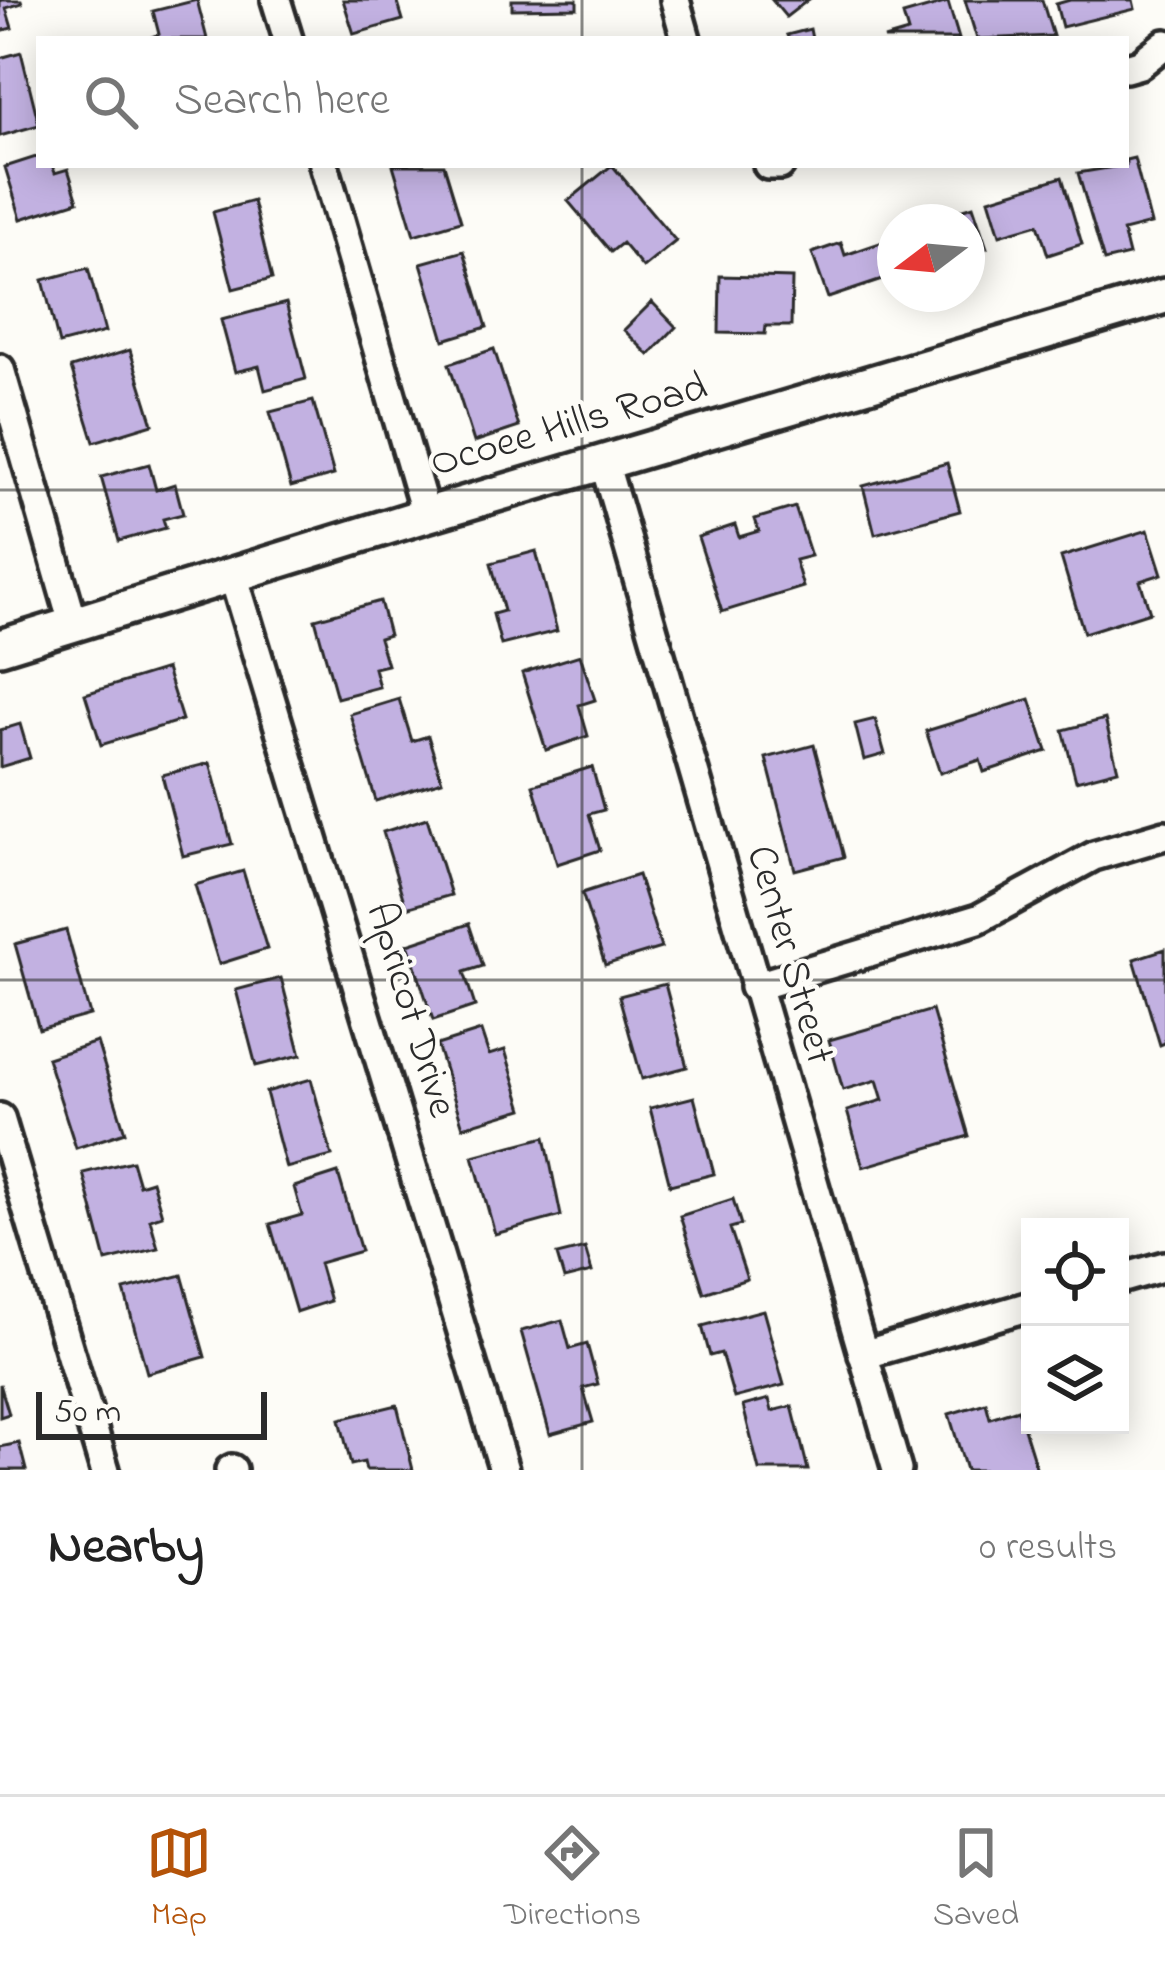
<!DOCTYPE html>
<html lang="en">
<head>
<meta charset="utf-8">
<style>
	:root { --surface:#fff; --page:#f6f6f6; --text:#222; --muted:#767676; --line:#e0e0e0; --accent:#b45309 }
	body { margin:0; font-family:"Indie Flower",sans-serif; background:var(--page); color:var(--text) }
	.controls { position:absolute; right:36px; bottom:36px; display:grid; overflow:hidden; border-radius:0px; box-shadow:0 6px 30px #0003 }
	.controls button { width:108px; height:108px; display:grid; place-items:center; padding:0; border:0; border-bottom:3px solid var(--line); background:var(--surface); color:var(--text); font:60px sans-serif }
	.compass { position:absolute; left:877px; top:204px; width:108px; height:108px; border-radius:50%; background:var(--surface); box-shadow:0 6px 30px #0003; rotate:254deg }
	.scale { position:absolute; left:36px; bottom:30px; width:231px; box-sizing:border-box; padding-left:12px; border:6px solid #2b2b2b; border-top:0; font-size:33px; line-height:42px; white-space:nowrap; color:#2b2b2b; -webkit-text-stroke:9px #fdfcf7; paint-order:stroke }
	.list { margin:0; padding:0; list-style:none }
	h2 { display:flex; justify-content:space-between; align-items:center; height:156px; margin:0; padding:0 48px; font-size:51px }
	h2 small { font-size:39px; font-weight:400; color:var(--muted) }
	.icon { flex:none; width:66px; height:66px; fill:none; stroke:currentColor; stroke-width:2; stroke-linecap:round; stroke-linejoin:round }
	.map { position:relative; flex:none; width:1165px; height:1470px; overflow:hidden }
	.search { position:absolute; background:var(--surface); box-shadow:0 6px 30px #0003; left:36px; right:36px; top:36px; height:132px; display:flex; align-items:center; gap:30px; box-sizing:border-box; padding:0 42px; border-radius:0px; color:var(--muted); font-size:45px }
	.sheet { height:324px; background:var(--surface) }
	nav { display:flex; justify-content:space-around; align-items:center; box-sizing:border-box; height:168px; border-top:3px solid var(--line); background:var(--surface); font-size:33px; color:var(--muted) }
	nav a { display:grid; justify-items:center; gap:6px }
	nav .on { color:var(--accent) }
	.map>svg:first-child { display:block }
	.building { fill:#c2b1e1; stroke:#2b2b2b; stroke-width:3 }
	.lines { fill:none; stroke-linecap:round; stroke-linejoin:round }
	.minor-casing { stroke:#2b2b2b; stroke-width:36 }
	.tertiary-casing { stroke:#2b2b2b; stroke-width:42 }
	.minor { stroke:#fdfcf7; stroke-width:27 }
	.tertiary { stroke:#fdfcf7; stroke-width:33 }
	.grid { fill:none; stroke:#2b2b2b; stroke-width:3; stroke-opacity:0.55 }
	.labels { text-anchor:middle; dominant-baseline:central; stroke-width:9; stroke-linejoin:round; paint-order:stroke }
	.street-label { font-size:42px; fill:#2b2b2b; stroke:#fdfcf7 }
</style>
</head>
<body>
<div class="map">
<svg width="1165" height="1470" viewBox="0 0 1165 1470">
	<rect width="100%" height="100%" fill="#fdfcf7"/>
	<filter id="ink" filterUnits="userSpaceOnUse"><feTurbulence type="fractalNoise" baseFrequency=".00833" numOctaves="2"/><feDisplacementMap in="SourceGraphic" scale="24" xChannelSelector="R" yChannelSelector="G"/><feConvolveMatrix kernelMatrix="1 2 1 2 8 2 1 2 1" color-interpolation-filters="sRGB"/></filter>
	<g filter="url(#ink)">
		<path class="building" d="M 0,0 L 21,0 L 22,3 L 6,8 L 12,28 L 0,31 Z
			M 197,0 L 207,39 L 147,39 L 159,34 L 153,11 Z
			M 343,0 L 397,0 L 403,20 L 354,34 Z
			M 512,0 L 577,0 L 577,8 L 512,9 Z
			M 772,0 L 808,0 L 786,17 Z
			M 965,0 L 1042,0 L 1053,36 L 977,39 Z
			M 1070,0 L 1133,0 L 1135,9 L 1062,27 L 1056,4 Z
			M 948,2 L 959,39 L 884,39 L 908,32 L 903,15 Z
			M 810,29 L 812,39 L 789,39 L 787,35 Z
			M 21,52 L 39,125 L 0,136 L 0,58 Z
			M 39,156 L 39,165 L 52,165 L 55,173 L 68,169 L 78,201 L 21,219 L 5,167 Z
			M 1134,158 L 1151,224 L 1123,231 L 1129,255 L 1104,261 L 1078,173 L 1126,165 L 1126,160 Z
			M 393,165 L 444,165 L 461,221 L 414,235 Z
			M 612,165 L 676,241 L 643,268 L 622,243 L 611,252 L 568,201 Z
			M 1062,177 L 1082,244 L 1048,255 L 1038,224 L 1000,235 L 989,199 Z
			M 253,201 L 272,279 L 233,289 L 213,212 Z
			M 973,206 L 987,248 L 967,255 L 967,222 L 921,222 Z
			M 883,242 L 894,276 L 828,298 L 812,253 L 841,243 L 845,255 Z
			M 464,251 L 487,327 L 444,340 L 421,263 Z
			M 88,268 L 105,332 L 59,344 L 43,280 Z
			M 720,276 L 792,278 L 791,326 L 766,326 L 765,334 L 719,333 Z
			M 652,302 L 676,327 L 649,355 L 624,330 Z
			M 286,303 L 306,379 L 265,390 L 259,366 L 235,372 L 221,320 Z
			M 494,349 L 519,427 L 474,442 L 449,364 Z
			M 130,350 L 153,424 L 94,442 L 71,368 Z
			M 313,401 L 334,475 L 291,487 L 270,412 Z
			M 947,463 L 960,511 L 875,534 L 863,486 Z
			M 149,464 L 156,490 L 175,484 L 183,514 L 163,519 L 166,528 L 119,541 L 101,477 Z
			M 795,507 L 811,556 L 795,560 L 803,587 L 722,612 L 698,537 L 735,525 L 739,537 L 759,531 L 755,519 Z
			M 1148,530 L 1162,574 L 1140,581 L 1150,612 L 1084,633 L 1061,557 Z
			M 536,551 L 557,631 L 501,645 L 493,614 L 504,611 L 491,563 Z
			M 380,601 L 389,635 L 379,638 L 387,665 L 374,668 L 379,687 L 337,698 L 315,619 Z
			M 580,655 L 595,700 L 579,705 L 588,736 L 546,750 L 522,673 Z
			M 166,669 L 182,720 L 101,745 L 85,694 Z
			M 399,699 L 412,741 L 428,736 L 442,781 L 376,801 L 350,714 Z
			M 1030,699 L 1047,751 L 984,772 L 980,760 L 940,773 L 926,731 Z
			M 875,719 L 885,754 L 864,760 L 855,724 Z
			M 1105,719 L 1118,770 L 1076,781 L 1063,730 Z
			M 20,724 L 30,758 L 0,767 L 0,730 Z
			M 814,745 L 844,857 L 795,870 L 766,758 Z
			M 210,763 L 232,844 L 183,856 L 162,775 Z
			M 592,767 L 604,810 L 589,814 L 600,850 L 557,864 L 533,785 Z
			M 427,818 L 451,895 L 406,908 L 383,832 Z
			M 243,871 L 267,949 L 219,964 L 195,885 Z
			M 638,875 L 661,948 L 605,965 L 582,893 Z
			M 469,924 L 483,966 L 464,972 L 475,1006 L 433,1020 L 408,944 Z
			M 66,930 L 90,1015 L 39,1029 L 15,944 Z
			M 1165,949 L 1165,1043 L 1160,1045 L 1134,959 Z
			M 281,978 L 301,1055 L 256,1066 L 236,990 Z
			M 665,984 L 687,1067 L 642,1079 L 619,996 Z
			M 932,1010 L 969,1136 L 863,1167 L 847,1111 L 883,1100 L 877,1080 L 843,1090 L 829,1040 Z
			M 481,1031 L 489,1055 L 505,1050 L 523,1109 L 463,1127 L 437,1045 Z
			M 97,1042 L 125,1132 L 76,1148 L 47,1058 Z
			M 311,1079 L 332,1156 L 286,1168 L 266,1092 Z
			M 694,1097 L 714,1174 L 670,1185 L 650,1108 Z
			M 545,1137 L 561,1216 L 495,1234 L 473,1156 Z
			M 132,1161 L 139,1185 L 152,1181 L 162,1215 L 150,1219 L 158,1248 L 106,1261 L 83,1173 Z
			M 338,1173 L 361,1251 L 319,1263 L 330,1301 L 296,1312 L 270,1224 L 302,1215 L 294,1187 Z
			M 733,1199 L 741,1225 L 730,1228 L 747,1279 L 704,1293 L 680,1216 Z
			M 585,1248 L 592,1272 L 564,1279 L 557,1255 Z
			M 182,1275 L 205,1357 L 147,1373 L 124,1290 Z
			M 763,1310 L 784,1385 L 734,1398 L 721,1353 L 710,1356 L 702,1326 Z
			M 562,1320 L 570,1349 L 587,1344 L 598,1384 L 583,1388 L 593,1422 L 550,1434 L 521,1331 Z
			M 0,1384 L 9,1414 L 0,1417 Z
			M 769,1399 L 772,1411 L 792,1406 L 808,1470 L 759,1470 L 743,1406 Z
			M 986,1403 L 990,1418 L 1018,1409 L 1037,1470 L 966,1470 L 949,1414 Z
			M 397,1405 L 413,1470 L 366,1470 L 364,1462 L 351,1465 L 340,1419 Z
			M 19,1443 L 26,1470 L 0,1470 L 0,1447 Z"/>
		<g class="lines">
			<defs>
				<path id="minor" d="M 276,0 L 288,39
					M 675,0 L 686,39
					M 1126,68 L 1140,64 L 1165,44
					M 324,165 L 426,515
					M 768,165 L 780,165
					M 0,369 L 74,626
					M 604,462 L 897,1470
					M 233,575 L 504,1470
					M 754,987 L 978,919 L 1094,856 L 1165,835
					M 0,1118 L 105,1470
					M 1120,1279 L 1165,1266
					M 863,1355 L 1030,1306
					M 230,1470 L 232,1469"/>
				<path id="tertiary" d="M 0,647 L 426,515 L 1165,296"/>
			</defs>
			<use href="#minor" class="minor-casing"/>
			<use href="#tertiary" class="tertiary-casing"/>
			<use href="#minor" class="minor"/>
			<use href="#tertiary" class="tertiary"/>
		</g>
	</g>
	<path class="grid" d="M 582,0 L 582,39M 582,165 L 582,1470M 0,490 L 1165,490M 0,980 L 1165,980"/>
	<g class="labels">
		<g class="street-label">
			<text transform="translate(569 426) rotate(-16)">Ocoee Hills Road</text>
			<text transform="translate(789 955) rotate(74)">Center Street</text>
			<text transform="translate(410 1010) rotate(73)">Apricot Drive</text>
		</g>
	</g>
</svg>
<div class="controls">
<button><svg class="icon" aria-label="locate" viewBox="0 0 24 24"><circle cx="12" cy="12" r="6"/><path d="M12 2v4M12 18v4M2 12h4M18 12h4"/></svg></button>
<button><svg class="icon" aria-label="layers" viewBox="0 0 24 24"><path d="M12 4l9 5-9 5-9-5zM3 14l9 5 9-5"/></svg></button>
</div>
<svg class="compass" viewBox="-18 -18 36 36"><path d="M0-13l5 13h-10z" fill="#e53935"/><path d="M0 13l5-13h-10z" fill="#767676"/></svg>
<div class="scale">50 m</div>
<div class="search"><svg class="icon" aria-label="search" viewBox="0 0 24 24"><circle cx="10" cy="10" r="6"/><path d="M15 15l6 6"/></svg>Search here</div>
</div>
<section class="sheet">
<h2>Nearby<small>0 results</small></h2>
<ul class="list">
</ul>
</section>
<nav>
<a class="on"><svg class="icon" aria-label="map" viewBox="0 0 24 24"><path d="M3 6l6-2 6 2 6-2v14l-6 2-6-2-6 2zM9 4v14M15 6v14"/></svg>Map</a>
<a><svg class="icon" aria-label="directions" viewBox="0 0 24 24"><path d="M12 3l9 9-9 9-9-9zM9 14v-3h6M13 9l2 2-2 2"/></svg>Directions</a>
<a><svg class="icon" aria-label="saved" viewBox="0 0 24 24"><path d="M7 4h10v16l-5-4-5 4z"/></svg>Saved</a>
</nav>
</body>
</html>
